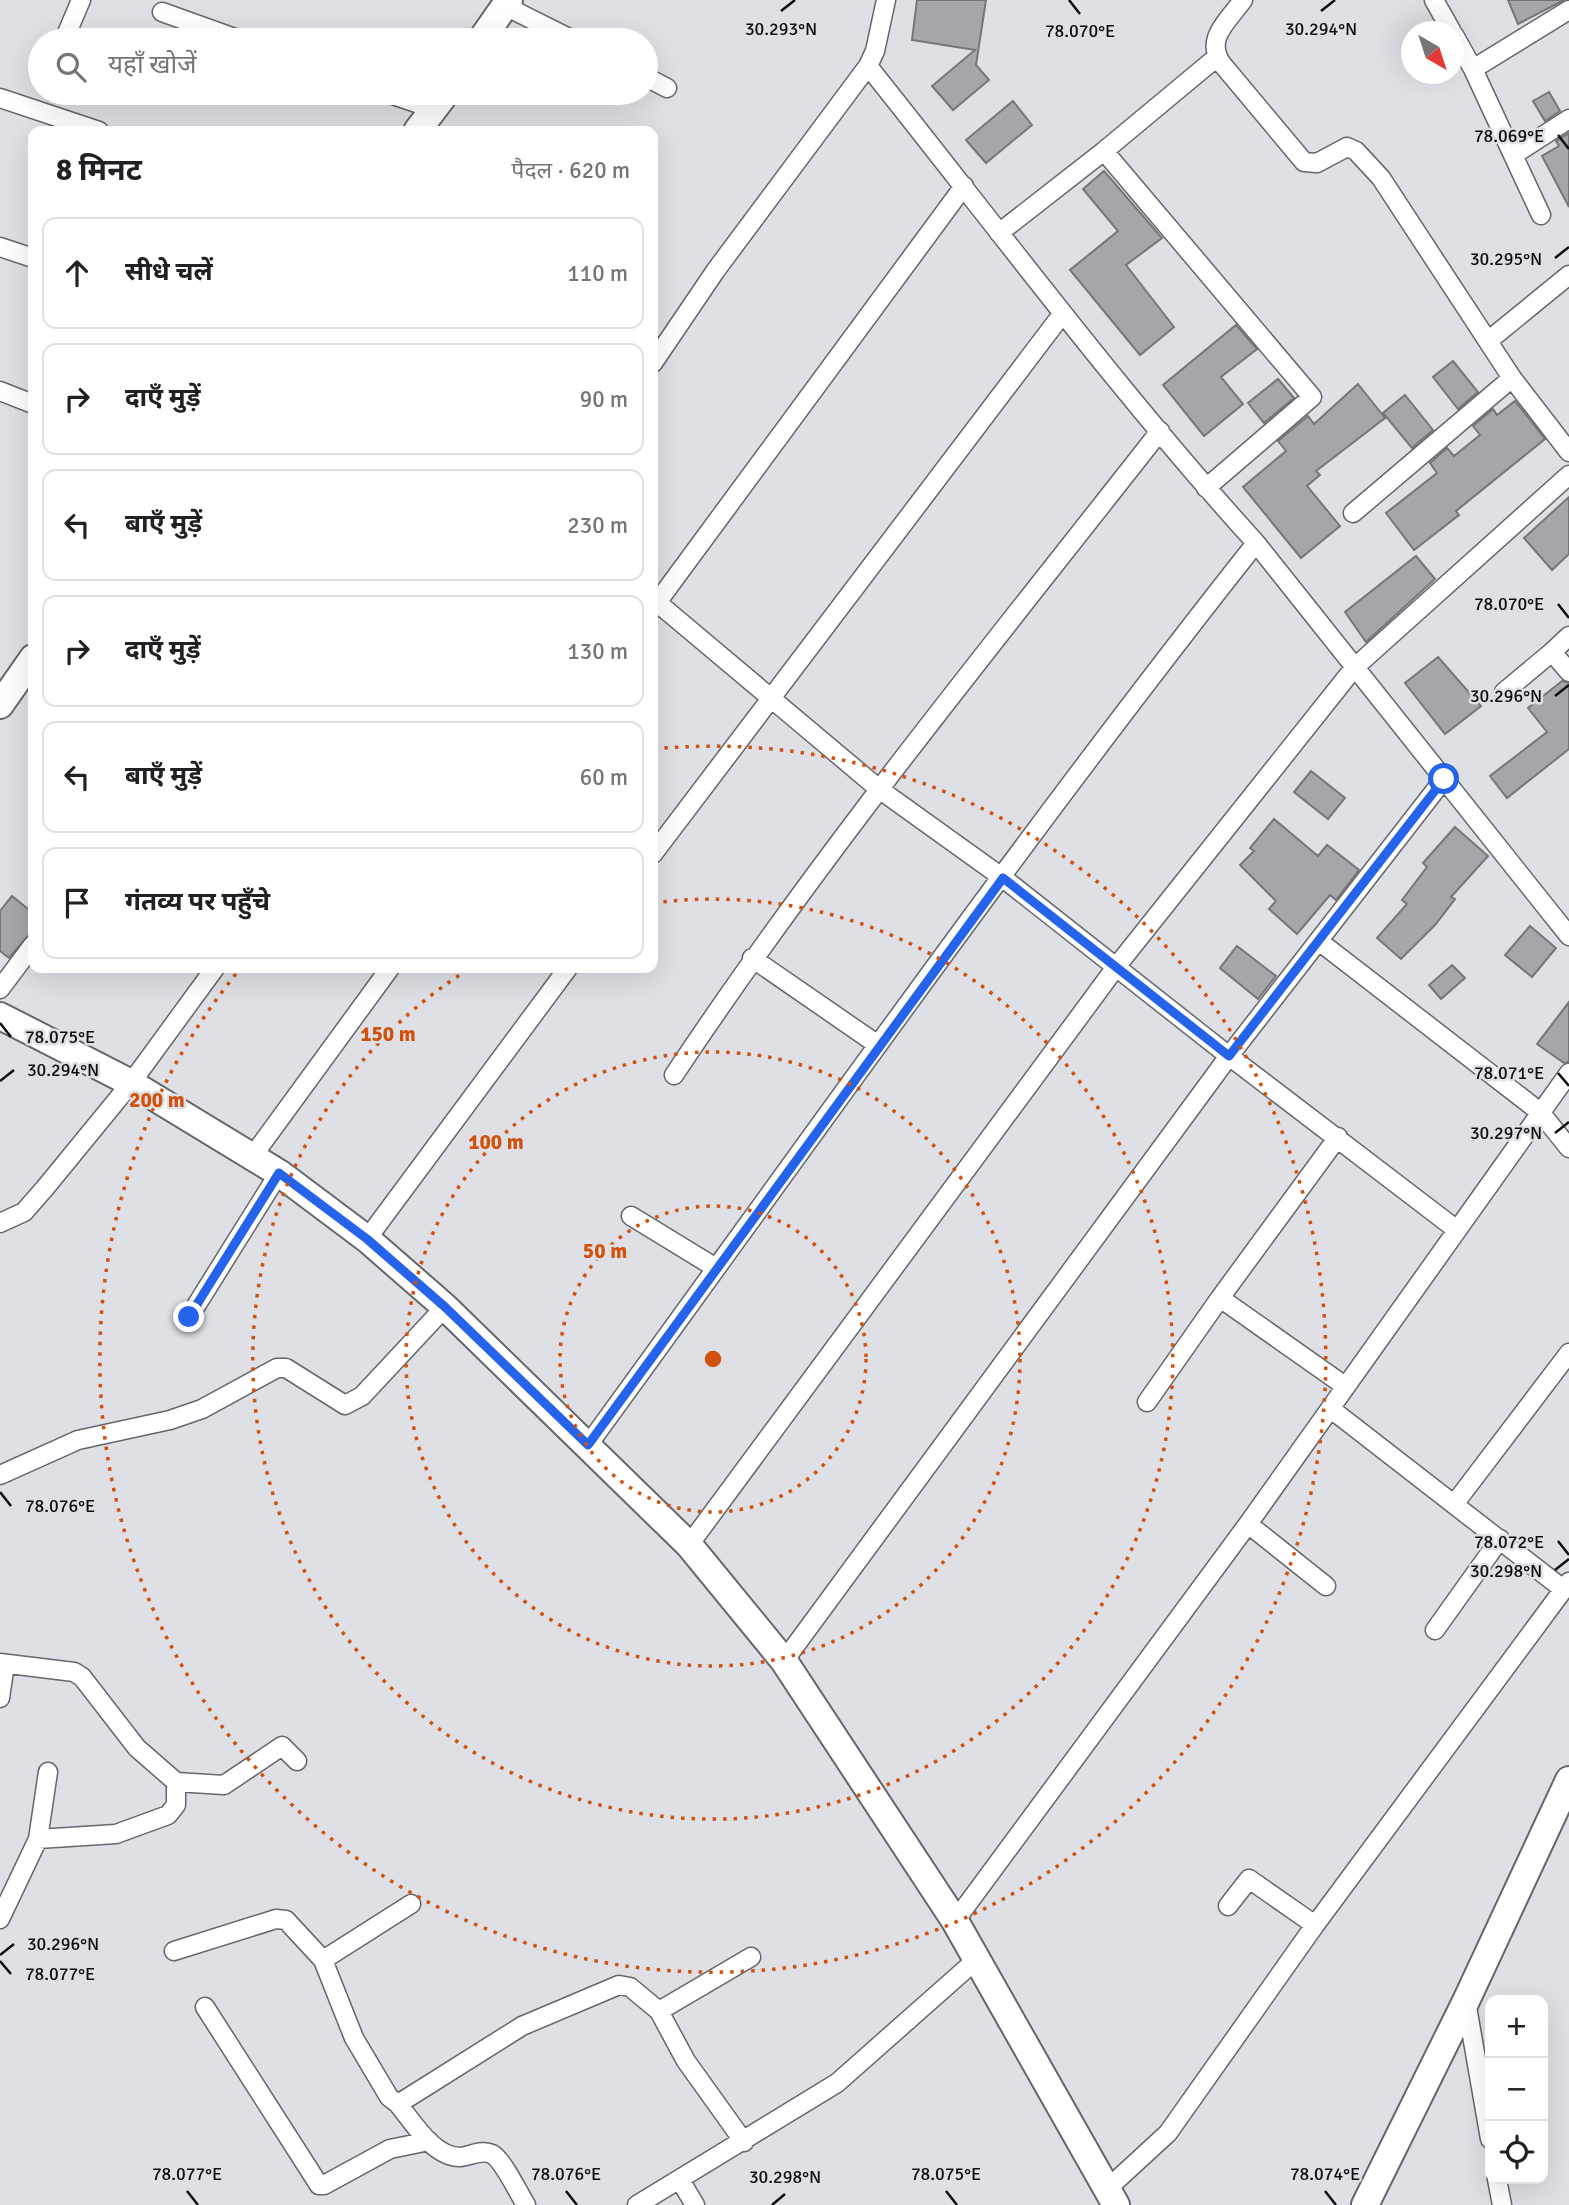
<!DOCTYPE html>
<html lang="hi">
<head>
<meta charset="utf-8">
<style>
	:root { --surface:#fff; --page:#f6f6f6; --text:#202124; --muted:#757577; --line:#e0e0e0 }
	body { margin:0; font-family:Signika,"Noto Sans Devanagari",sans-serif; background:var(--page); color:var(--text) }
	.controls { position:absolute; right:21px; bottom:21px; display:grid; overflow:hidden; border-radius:14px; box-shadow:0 7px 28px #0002 }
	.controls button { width:63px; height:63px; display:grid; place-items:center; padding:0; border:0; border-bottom:2px solid var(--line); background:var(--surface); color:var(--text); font:35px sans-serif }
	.compass { position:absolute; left:1401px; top:21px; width:63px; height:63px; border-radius:50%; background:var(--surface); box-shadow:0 7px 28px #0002; rotate:141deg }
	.stop { position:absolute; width:21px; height:21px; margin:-16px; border:5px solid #2563eb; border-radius:50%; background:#fff }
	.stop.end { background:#2563eb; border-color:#fff; box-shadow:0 2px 7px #0008 }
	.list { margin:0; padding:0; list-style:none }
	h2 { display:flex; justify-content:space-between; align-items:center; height:91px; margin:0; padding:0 28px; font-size:30px }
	h2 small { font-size:23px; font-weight:400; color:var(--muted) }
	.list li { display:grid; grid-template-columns:46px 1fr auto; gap:21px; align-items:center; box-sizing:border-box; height:112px; margin:0 14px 14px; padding:0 14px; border:2px solid var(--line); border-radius:14px }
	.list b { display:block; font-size:26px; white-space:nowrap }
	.list em { font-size:23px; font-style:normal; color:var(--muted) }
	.icon { flex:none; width:38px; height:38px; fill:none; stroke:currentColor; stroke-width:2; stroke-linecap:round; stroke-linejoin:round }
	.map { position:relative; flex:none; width:1569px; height:2205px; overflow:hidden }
	.search { position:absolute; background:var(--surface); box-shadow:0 7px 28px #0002; left:28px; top:28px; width:630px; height:77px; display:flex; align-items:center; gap:18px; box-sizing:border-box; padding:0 24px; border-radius:38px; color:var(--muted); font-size:26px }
	.panel { position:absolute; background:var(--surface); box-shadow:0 7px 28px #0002; left:28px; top:126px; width:630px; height:847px; border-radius:14px }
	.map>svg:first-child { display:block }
	.building { fill:#a7a5aa; stroke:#77757a; stroke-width:2 }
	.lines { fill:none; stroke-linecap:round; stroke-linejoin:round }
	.street-casing { stroke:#64666a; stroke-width:21 }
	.secondary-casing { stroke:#64666a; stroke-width:30 }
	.street { stroke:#fff; stroke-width:18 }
	.secondary { stroke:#fff; stroke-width:26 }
	.route { stroke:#2563eb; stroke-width:9 }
	.ticks { fill:none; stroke:#0c0d0f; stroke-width:2.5 }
	.ring { fill:none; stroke:#d2510c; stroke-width:3.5; stroke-dasharray:3.5 7 }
	.ticks-label { font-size:18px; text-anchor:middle; fill:#0c0d0f; stroke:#dee0e5; stroke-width:5; stroke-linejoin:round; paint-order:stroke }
	.centre { fill:#d2510c; stroke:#dee0e5; stroke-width:3.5 }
	.ring-label { font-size:21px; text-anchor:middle; font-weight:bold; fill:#d2510c; stroke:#dee0e5; stroke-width:5; stroke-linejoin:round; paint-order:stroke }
</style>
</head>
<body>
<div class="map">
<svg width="1569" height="2205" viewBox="0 0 1569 2205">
	<rect width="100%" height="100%" fill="#dee0e5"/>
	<path class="building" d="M 917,0 L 986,0 L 976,65 L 989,80 L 953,110 L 932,86 L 975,50 L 912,40 Z
		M 1508,0 L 1564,0 L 1518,24 Z
		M 1549,92 L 1560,111 L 1545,121 L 1533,101 Z
		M 1013,101 L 1032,125 L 986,163 L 966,140 Z
		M 1569,133 L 1569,207 L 1542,156 L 1559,146 L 1556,141 Z
		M 1104,171 L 1162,238 L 1126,265 L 1174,327 L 1140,355 L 1070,270 L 1118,231 L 1083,189 Z
		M 1236,325 L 1257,349 L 1221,377 L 1243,404 L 1204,436 L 1163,385 Z
		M 1453,361 L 1478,392 L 1458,409 L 1433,377 Z
		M 1278,379 L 1294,398 L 1264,423 L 1248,403 Z
		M 1358,384 L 1385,418 L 1316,471 L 1320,475 L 1307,486 L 1340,526 L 1301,558 L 1243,487 L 1286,451 L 1278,441 L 1308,416 L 1314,424 Z
		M 1405,395 L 1433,430 L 1412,448 L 1383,413 Z
		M 1515,401 L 1545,439 L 1456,511 L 1459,515 L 1414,550 L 1386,513 L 1437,473 L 1430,463 L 1447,448 L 1454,456 L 1480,435 L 1473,426 L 1493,409 L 1497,415 Z
		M 1569,497 L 1569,554 L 1552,570 L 1524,538 Z
		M 1416,556 L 1435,579 L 1366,642 L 1345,612 Z
		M 1438,657 L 1481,706 L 1445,734 L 1405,683 Z
		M 1562,681 L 1569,683 L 1569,749 L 1507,798 L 1490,776 L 1547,732 L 1528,708 Z
		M 1311,771 L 1345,798 L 1328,819 L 1294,792 Z
		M 1274,819 L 1318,856 L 1327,845 L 1359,870 L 1336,900 L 1330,895 L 1297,934 L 1269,909 L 1276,901 L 1240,865 L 1254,851 L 1250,848 Z
		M 1455,827 L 1488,856 L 1451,897 L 1455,899 L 1435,925 L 1401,959 L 1377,938 L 1407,904 L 1402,900 L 1427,867 L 1423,863 Z
		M 12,896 L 33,913 L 33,930 L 9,958 L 0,951 L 0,911 Z
		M 1530,926 L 1556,948 L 1532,977 L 1505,955 Z
		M 1237,946 L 1276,976 L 1258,999 L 1220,968 Z
		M 1452,965 L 1465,978 L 1441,999 L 1429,985 Z
		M 1569,1002 L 1569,1062 L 1564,1063 L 1537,1044 Z"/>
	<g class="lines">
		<defs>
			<path id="street" d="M 1243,0 C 1228,21 1204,39 1222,64 L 1304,162 L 1317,163 L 1347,147 L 1356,151 L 1381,178 L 1512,378 L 1569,452
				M 1434,0 L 1452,32
				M 505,6 L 573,40
				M 162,12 L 240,40
				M 1454,35 L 1473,69 L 1569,10
				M 64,40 L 81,0
				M 868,66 C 996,226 1118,391 1256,543 L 1569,936
				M 1473,69 L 1513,155 L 1569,119
				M 646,77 L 667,88
				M 387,93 L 434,109
				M 0,98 L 99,131
				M 1104,151 L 1217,57
				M 1513,155 L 1541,215
				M 999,233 L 1104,151 L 1312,397 L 1206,488
				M 0,247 L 33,258
				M 1488,341 L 1569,275
				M 653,363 L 716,270 L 868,66 L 875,51 L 886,0
				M 0,391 L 33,404
				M 1353,513 L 1512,378
				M 653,599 L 879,789 L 1003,878 L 1229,1056 L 1457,1230
				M 653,608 L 964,186
				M 1552,652 L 1569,636
				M 1504,692 L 1552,652 L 1569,672
				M 653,854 L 1063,313
				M 1320,942 L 1540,1112 L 1569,1148
				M 752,958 L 878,1045
				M 0,989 L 33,945
				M 674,1075 C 823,851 994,643 1160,431
				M 252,1157 L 390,968
				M 631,1216 L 716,1268
				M 0,1223 L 24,1212 L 45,1188 L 131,1083 L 215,968
				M 367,1239 L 568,968
				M 1220,1298 L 1338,1137
				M 189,1317 L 279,1173
				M 1147,1402 L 1220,1298 L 1345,1386
				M 1331,1409 L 1563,1589
				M 588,1445 C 808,1143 1024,836 1256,543
				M 0,1475 L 78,1440 L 170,1420 L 202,1409 L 277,1368 L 286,1368 L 345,1405 L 362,1396 L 445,1307
				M 1455,1503 L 1569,1353
				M 1248,1524 L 1326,1586
				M 689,1545 L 1116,967 L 1354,668 L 1569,475
				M 1435,1630 L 1500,1539
				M 784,1661 L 1229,1056 L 1444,779
				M 0,1663 L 74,1672 L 82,1677 L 137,1748 L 176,1782 L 224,1785 L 282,1746 L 297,1761
				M 0,1698 L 5,1664
				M 38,1839 L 48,1772
				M 1228,1906 L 1249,1879 L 1315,1925
				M 0,1919 L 38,1839 L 116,1834 L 168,1815 L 176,1805 L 176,1782
				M 955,1921 L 1248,1524 L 1569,1073
				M 174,1951 L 276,1919 L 286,1920 L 323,1960 L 354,2038 L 389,2097 L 398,2104 L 522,2026 L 619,1985 L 630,1987 L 659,2011
				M 323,1960 L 411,1904
				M 1466,2001 L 1490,2139
				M 205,2007 L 319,2185 L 324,2185 L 390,2149 L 429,2141
				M 398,2104 C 413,2122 433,2157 460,2157 C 471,2156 482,2149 492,2154 C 503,2160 519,2194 526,2205
				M 744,2142 L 686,2061 L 659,2011 L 751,1957
				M 1497,2179 L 1502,2205
				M 680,2180 L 695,2205
				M 1105,2191 L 1168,2133 L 1315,1925 L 1569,1582
				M 637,2205 L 837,2083 L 976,1960"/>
			<path id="secondary" d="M 481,40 L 509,0
				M 417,131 L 446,93
				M 0,705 L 33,658
				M 0,1016 L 131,1083 L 279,1173 L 367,1239 L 445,1307 L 689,1545 L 784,1661 L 955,1921 L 1116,2205
				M 1365,2205 L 1466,2001 L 1569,1780"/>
		</defs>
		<use href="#street" class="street-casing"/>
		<use href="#secondary" class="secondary-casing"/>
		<use href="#street" class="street"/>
		<use href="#secondary" class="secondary"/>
	</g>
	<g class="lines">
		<path class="route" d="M 189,1317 L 279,1173 L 367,1239 L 445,1307 L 588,1445 L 1003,878 L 1229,1056 L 1444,779"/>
	</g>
	<path class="ticks" d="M 1069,0 L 1080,14M 781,11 L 795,0M 1321,11 L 1335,0M 1558,135 L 1569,149M 1555,258 L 1569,247M 1558,604 L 1569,618M 1555,696 L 1569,685M 0,1023 L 11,1037M 1558,1073 L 1569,1086M 0,1081 L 14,1070M 1555,1133 L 1569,1122M 0,1492 L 11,1506M 1558,1541 L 1569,1555M 1555,1570 L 1569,1559M 0,1955 L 14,1944M 0,1961 L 11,1974M 187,2191 L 198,2205M 566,2191 L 577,2205M 946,2191 L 957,2205M 1325,2191 L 1336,2205M 772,2205 L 785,2194"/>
	<g class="ring">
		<circle cx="713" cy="1359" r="153"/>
		<circle cx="713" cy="1359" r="307"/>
		<path d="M653 903A460 460 0 1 1 469 969"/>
		<path d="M654 749A613 613 0 1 1 240 969"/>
	</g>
	<g class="ticks-label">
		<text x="781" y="35">30.293°N</text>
		<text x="1321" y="35">30.294°N</text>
		<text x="1080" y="37">78.070°E</text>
		<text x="1509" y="142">78.069°E</text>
		<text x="1506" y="265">30.295°N</text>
		<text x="1509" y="610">78.070°E</text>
		<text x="1506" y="702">30.296°N</text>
		<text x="60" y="1043">78.075°E</text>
		<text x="63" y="1076">30.294°N</text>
		<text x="1509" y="1079">78.071°E</text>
		<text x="1506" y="1139">30.297°N</text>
		<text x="60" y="1512">78.076°E</text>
		<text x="1509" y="1548">78.072°E</text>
		<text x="1506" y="1577">30.298°N</text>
		<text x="63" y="1950">30.296°N</text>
		<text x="60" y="1980">78.077°E</text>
		<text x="187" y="2180">78.077°E</text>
		<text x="566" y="2180">78.076°E</text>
		<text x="946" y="2180">78.075°E</text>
		<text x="1325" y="2180">78.074°E</text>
		<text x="785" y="2183">30.298°N</text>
	</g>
	<circle cx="713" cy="1359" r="10" class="centre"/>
	<g class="ring-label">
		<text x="388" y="1041">150 m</text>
		<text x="157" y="1107">200 m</text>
		<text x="496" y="1149">100 m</text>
		<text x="605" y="1258">50 m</text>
	</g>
</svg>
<div class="controls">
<button>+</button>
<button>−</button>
<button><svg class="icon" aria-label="locate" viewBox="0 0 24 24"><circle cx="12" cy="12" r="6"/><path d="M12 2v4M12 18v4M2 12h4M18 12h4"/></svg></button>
</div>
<svg class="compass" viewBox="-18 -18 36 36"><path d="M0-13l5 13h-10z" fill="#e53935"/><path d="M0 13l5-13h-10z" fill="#757577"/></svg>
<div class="stop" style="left:1444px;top:779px"></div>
<div class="stop end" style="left:189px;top:1317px"></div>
<div class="search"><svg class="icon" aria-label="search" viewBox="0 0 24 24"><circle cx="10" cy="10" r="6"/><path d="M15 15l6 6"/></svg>यहाँ खोजें</div>
<section class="panel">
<h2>8 मिनट<small>पैदल · 620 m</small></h2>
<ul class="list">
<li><svg class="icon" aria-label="ahead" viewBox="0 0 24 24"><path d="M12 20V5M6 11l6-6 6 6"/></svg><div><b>सीधे चलें</b></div><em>110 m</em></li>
<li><svg class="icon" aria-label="right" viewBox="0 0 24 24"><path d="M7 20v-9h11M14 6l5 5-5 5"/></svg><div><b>दाएँ मुड़ें</b></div><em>90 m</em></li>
<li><svg class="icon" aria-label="left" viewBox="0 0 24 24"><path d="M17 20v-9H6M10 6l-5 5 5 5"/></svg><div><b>बाएँ मुड़ें</b></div><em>230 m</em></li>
<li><svg class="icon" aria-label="right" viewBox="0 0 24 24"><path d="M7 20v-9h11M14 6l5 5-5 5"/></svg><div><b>दाएँ मुड़ें</b></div><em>130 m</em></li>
<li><svg class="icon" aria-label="left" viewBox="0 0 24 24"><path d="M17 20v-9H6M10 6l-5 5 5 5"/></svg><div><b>बाएँ मुड़ें</b></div><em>60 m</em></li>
<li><svg class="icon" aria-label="arrive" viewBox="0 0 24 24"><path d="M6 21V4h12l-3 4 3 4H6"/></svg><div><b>गंतव्य पर पहुँचे</b></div></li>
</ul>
</section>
</div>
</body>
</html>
